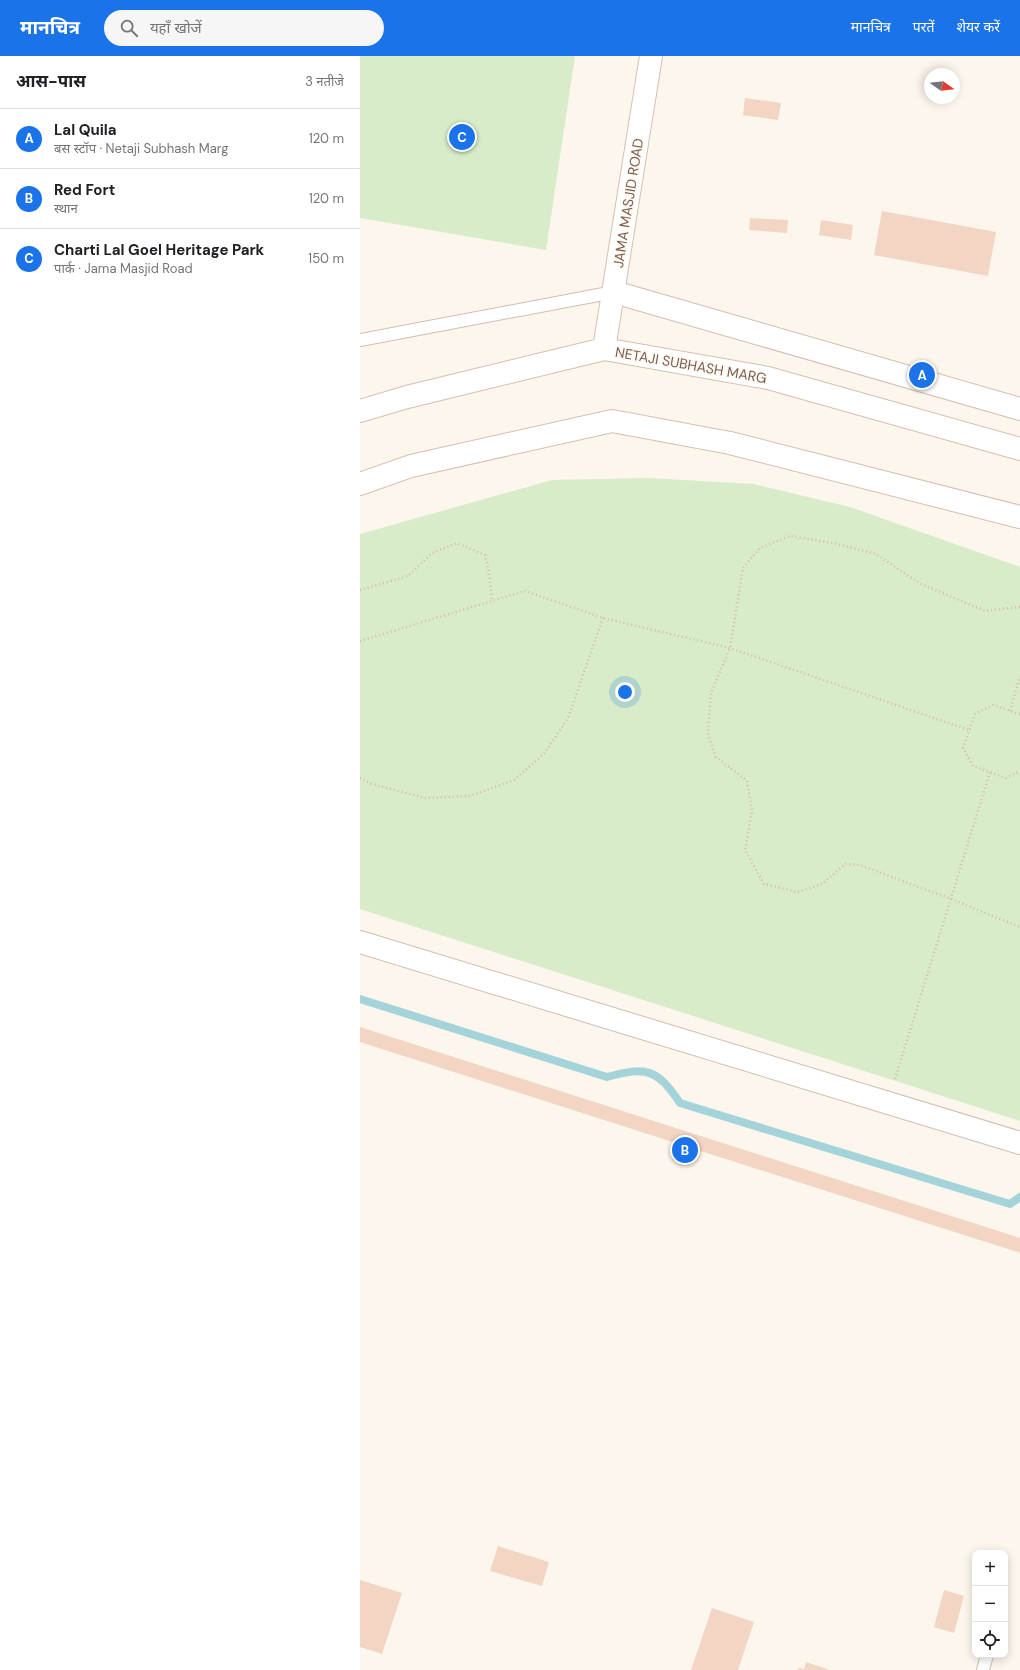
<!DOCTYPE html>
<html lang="hi">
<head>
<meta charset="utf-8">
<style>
	:root { --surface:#fff; --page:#f6f6f6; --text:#202124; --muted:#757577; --line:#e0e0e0; --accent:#1a73e8 }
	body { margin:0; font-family:"DM Sans","Noto Sans Devanagari",sans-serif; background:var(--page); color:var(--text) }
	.controls { position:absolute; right:12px; bottom:12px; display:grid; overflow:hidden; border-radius:8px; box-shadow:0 2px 10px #0003 }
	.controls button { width:36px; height:36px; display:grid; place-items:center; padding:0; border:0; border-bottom:1px solid var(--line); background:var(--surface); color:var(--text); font:20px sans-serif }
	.compass { position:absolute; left:564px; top:12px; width:36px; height:36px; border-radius:50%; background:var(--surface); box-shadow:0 2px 10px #0003; rotate:104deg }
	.you { position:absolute; left:265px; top:636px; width:14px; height:14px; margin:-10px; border:3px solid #fff; border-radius:50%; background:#1a73e8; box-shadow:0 0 0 6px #1a73e833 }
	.badge { display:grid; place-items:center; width:26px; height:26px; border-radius:50%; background:var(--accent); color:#fff; font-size:13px; font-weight:700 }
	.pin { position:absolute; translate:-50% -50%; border:2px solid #fff; box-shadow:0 1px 4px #0006 }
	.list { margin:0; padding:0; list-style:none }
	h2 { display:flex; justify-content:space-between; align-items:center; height:52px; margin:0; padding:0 16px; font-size:17px }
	h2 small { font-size:13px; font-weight:400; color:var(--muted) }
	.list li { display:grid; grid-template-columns:26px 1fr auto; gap:12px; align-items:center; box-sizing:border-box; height:60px; padding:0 16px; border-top:1px solid var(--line) }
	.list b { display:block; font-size:15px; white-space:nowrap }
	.list p { margin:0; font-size:13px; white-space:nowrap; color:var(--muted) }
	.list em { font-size:13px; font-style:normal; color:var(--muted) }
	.icon { flex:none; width:22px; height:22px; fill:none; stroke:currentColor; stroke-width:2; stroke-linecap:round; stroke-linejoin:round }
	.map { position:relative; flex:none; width:660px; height:1614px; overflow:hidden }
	header { display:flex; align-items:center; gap:24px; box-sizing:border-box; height:56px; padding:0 20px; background:var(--accent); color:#fff }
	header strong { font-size:19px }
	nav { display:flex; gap:22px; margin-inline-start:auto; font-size:14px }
	.search { width:280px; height:36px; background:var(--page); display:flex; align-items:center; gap:10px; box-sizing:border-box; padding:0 14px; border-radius:22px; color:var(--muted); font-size:15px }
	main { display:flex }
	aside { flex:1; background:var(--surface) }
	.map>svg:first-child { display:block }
	.green { fill:#d8ecc9 }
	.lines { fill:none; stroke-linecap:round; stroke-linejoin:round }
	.stream { stroke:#a5d3da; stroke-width:8 }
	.building { fill:#f3d5c3 }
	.lane-casing { stroke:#d1beb0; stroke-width:14 }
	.street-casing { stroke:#d1beb0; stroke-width:24 }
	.secondary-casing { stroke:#d6c0b0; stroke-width:24 }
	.path { stroke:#d9b8a5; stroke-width:2.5; stroke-dasharray:1 3; stroke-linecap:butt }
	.lane { stroke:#fff; stroke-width:12 }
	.street { stroke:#fff; stroke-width:22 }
	.secondary { stroke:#fff; stroke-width:22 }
	.labels { text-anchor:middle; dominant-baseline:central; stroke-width:3.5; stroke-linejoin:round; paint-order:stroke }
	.street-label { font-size:14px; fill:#7a5c4d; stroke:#fffaf3 }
</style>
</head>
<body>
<header>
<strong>मानचित्र</strong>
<div class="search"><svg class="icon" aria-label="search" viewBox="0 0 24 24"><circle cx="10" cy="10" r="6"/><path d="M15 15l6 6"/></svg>यहाँ खोजें</div>
<nav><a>मानचित्र</a><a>परतें</a><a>शेयर करें</a></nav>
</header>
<main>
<aside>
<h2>आस-पास<small>3 नतीजे</small></h2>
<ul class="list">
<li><span class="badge">A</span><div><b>Lal Quila</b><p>बस स्टॉप · Netaji Subhash Marg</p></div><em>120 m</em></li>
<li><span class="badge">B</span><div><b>Red Fort</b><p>स्थान</p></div><em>120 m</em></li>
<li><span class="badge">C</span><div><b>Charti Lal Goel Heritage Park</b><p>पार्क · Jama Masjid Road</p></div><em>150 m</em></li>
</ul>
</aside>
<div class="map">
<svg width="660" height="1614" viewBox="0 0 660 1614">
	<rect width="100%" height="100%" fill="#fdf6ec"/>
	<path class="green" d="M 0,0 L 215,0 L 186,194 L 0,162 Z
		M 288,422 L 394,428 L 490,451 L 660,511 L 660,1065 L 0,853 L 0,478 L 192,424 Z"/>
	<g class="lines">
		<path class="stream" d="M 0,943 L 247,1021 C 287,1010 297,1013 320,1047 L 650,1148 L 660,1141"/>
	</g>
	<path class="building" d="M 385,42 L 421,47 L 418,64 L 383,59 Z
		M 522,155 L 636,176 L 628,220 L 514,199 Z
		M 390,162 L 428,164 L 427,177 L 389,174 Z
		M 461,164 L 493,169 L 491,184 L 459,179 Z
		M 0,971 L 660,1182 L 660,1197 L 0,986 Z
		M 138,1490 L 189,1506 L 182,1530 L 130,1515 Z
		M 0,1524 L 42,1537 L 22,1598 L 0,1591 Z
		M 584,1534 L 604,1540 L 594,1577 L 574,1571 Z
		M 352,1552 L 394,1566 L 378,1614 L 331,1614 Z
		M 446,1606 L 470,1614 L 438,1614 L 439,1612 L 444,1613 Z"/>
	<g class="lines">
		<defs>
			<path id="lane" d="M 0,284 L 254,236
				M 623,1614 L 627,1599"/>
			<path id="street" d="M 254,236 L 660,353
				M 0,886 L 660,1087"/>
			<path id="secondary" d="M 244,293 L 291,0
				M 0,355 L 47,341 L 244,293 L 408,322 L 660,393
				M 0,428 L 51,410 L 252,365 L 370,387 L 660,461"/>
		</defs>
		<use href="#lane" class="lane-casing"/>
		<use href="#street" class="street-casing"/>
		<use href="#secondary" class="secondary-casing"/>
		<path class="path" d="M 0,534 L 48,520 L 72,497 L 97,487 L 125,499 L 129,516 L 132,545
			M 660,551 L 625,555 L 559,527 L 516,498 L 473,487 L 430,480 L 400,492 L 383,512 L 370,592 L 351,637 L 348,679 L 356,701 L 387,725 L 392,754 L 385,794 L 404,828 L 438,836 L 462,828 L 485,808 L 500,809 L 591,843 L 660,871
			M 0,585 L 165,535 L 243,562 L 370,592 L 609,674
			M 650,655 L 660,620
			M 660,658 L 633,649 L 615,658 L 603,692 L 613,710 L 646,722 L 660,715
			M 0,722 L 12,728 L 65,742 L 110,740 L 154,724 L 184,698 L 208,662 L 243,562
			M 535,1023 L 630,716"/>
		<use href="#lane" class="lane"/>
		<use href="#street" class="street"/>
		<use href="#secondary" class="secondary"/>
	</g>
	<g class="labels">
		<g class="street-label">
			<text transform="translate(268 147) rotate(-81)">JAMA MASJID ROAD</text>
			<text transform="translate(331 309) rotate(10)">NETAJI SUBHASH MARG</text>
		</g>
	</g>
</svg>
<div class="controls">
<button>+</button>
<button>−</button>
<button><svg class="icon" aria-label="locate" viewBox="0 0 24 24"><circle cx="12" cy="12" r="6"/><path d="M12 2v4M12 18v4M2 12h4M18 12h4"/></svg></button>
</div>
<svg class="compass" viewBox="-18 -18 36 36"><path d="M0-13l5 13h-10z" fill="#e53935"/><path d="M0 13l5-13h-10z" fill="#757577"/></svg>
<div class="you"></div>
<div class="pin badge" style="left:562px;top:319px">A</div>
<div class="pin badge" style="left:325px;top:1094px">B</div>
<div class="pin badge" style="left:102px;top:81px">C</div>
</div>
</main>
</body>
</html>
